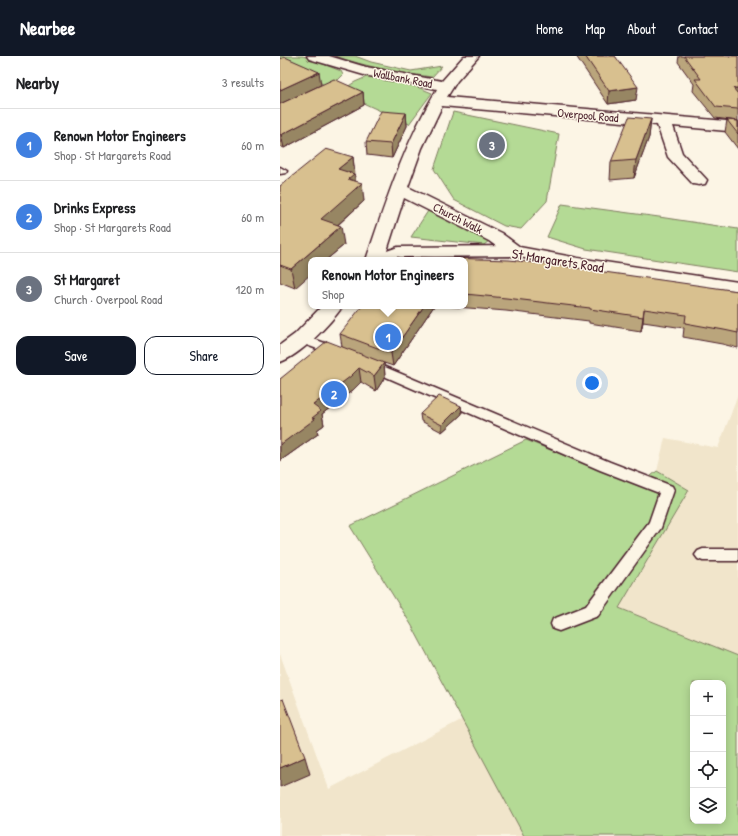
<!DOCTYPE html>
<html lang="en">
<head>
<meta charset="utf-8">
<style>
	:root { --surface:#fff; --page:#f6f6f6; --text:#202124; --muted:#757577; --line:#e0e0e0; --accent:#111827 }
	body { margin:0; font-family:"Patrick Hand",sans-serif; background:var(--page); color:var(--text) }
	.controls { position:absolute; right:12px; bottom:12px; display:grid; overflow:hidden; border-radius:8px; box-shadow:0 2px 10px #0003 }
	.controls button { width:36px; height:36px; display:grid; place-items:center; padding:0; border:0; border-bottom:1px solid var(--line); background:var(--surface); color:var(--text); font:20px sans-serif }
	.you { position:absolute; left:312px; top:327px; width:14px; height:14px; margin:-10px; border:3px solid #fff; border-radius:50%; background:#1a73e8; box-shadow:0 0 0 6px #1a73e833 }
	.badge { display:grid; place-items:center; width:26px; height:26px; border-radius:50%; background:var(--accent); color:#fff; font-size:13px; font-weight:700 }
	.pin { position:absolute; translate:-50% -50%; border:2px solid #fff; box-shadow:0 1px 4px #0006 }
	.popup { position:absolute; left:28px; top:201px; width:160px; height:52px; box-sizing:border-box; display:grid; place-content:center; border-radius:8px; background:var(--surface); filter:drop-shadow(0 1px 3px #0005); font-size:13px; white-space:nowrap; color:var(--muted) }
	.popup b { font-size:15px; color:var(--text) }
	.popup::after { content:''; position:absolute; left:50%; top:100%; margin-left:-8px; border:8px solid transparent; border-top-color:var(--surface) }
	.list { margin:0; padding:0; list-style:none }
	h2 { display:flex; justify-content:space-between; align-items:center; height:52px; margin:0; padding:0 16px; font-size:17px }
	h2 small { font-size:13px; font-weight:400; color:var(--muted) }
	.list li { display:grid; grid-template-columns:26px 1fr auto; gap:12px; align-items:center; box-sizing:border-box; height:72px; padding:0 16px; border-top:1px solid var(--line) }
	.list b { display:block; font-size:15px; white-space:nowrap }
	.list p { margin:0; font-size:13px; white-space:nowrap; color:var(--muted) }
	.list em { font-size:13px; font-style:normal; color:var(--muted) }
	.actions { display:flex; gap:8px; padding:12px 16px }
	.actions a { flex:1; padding:9px 0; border:1px solid var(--accent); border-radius:12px; text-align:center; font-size:14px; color:var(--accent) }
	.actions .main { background:var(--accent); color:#fff }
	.icon { flex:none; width:22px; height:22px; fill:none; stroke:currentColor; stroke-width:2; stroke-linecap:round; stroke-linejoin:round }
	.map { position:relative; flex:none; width:458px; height:780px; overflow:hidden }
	header { display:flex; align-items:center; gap:24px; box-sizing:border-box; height:56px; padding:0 20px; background:var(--accent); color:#fff }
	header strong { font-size:19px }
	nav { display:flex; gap:22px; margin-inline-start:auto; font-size:14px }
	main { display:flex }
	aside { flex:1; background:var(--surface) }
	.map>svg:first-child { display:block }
	.built { fill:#f1e5cb }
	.green { fill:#b4da95; stroke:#7f7c60; fill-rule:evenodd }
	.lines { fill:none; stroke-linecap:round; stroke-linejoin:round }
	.lane-casing { stroke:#4a1f2b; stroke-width:3 }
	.street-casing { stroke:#4a1f2b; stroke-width:3 }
	.secondary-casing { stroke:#4a1f2b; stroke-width:3 }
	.lane { fill:#fcf5e5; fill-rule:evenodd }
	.street { fill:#fcf5e5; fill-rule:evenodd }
	.secondary { fill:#fcf5e5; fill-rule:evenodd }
	.wall { fill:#baa57b; stroke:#4a1f2b }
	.shaded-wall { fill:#978664; stroke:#4a1f2b }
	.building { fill:#d8c08f; stroke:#4a1f2b }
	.labels { text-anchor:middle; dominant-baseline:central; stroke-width:3; stroke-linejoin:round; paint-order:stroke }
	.far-street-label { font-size:12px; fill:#4a1f2b; stroke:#fcf5e5 }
	.street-label { font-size:14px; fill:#4a1f2b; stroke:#fcf5e5 }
</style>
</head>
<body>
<header>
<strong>Nearbee</strong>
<nav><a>Home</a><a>Map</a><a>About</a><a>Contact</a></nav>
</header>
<main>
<aside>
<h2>Nearby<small>3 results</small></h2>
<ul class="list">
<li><span class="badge" style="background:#3f7fe0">1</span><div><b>Renown Motor Engineers</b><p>Shop · St Margarets Road</p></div><em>60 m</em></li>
<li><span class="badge" style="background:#3f7fe0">2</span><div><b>Drinks Express</b><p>Shop · St Margarets Road</p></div><em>60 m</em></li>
<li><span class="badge" style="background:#6b7280">3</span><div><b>St Margaret</b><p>Church · Overpool Road</p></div><em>120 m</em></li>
</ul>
<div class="actions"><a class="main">Save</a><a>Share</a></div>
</aside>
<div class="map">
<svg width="458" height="780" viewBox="0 0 458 780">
	<rect width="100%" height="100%" fill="#fcf5e5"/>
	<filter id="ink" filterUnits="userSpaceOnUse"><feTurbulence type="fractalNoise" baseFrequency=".025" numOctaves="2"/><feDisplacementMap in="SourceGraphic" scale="8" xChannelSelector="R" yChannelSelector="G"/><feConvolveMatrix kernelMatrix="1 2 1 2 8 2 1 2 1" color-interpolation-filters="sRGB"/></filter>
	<g filter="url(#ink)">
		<path class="built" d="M 458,339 L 458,600 L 339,552 L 409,434 L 377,415 L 385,382 L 438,392 Z
			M 0,598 L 49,733 L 183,663 L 244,780 L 0,780 Z"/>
		<path class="green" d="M 0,0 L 23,0 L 61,15 L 63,19 L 58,24 L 46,30 L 0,2 Z
			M 55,0 L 75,0 L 91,6 L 131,15 L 162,10 L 152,21 C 119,17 87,11 55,0 Z
			M 89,20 L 130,28 L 152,37 L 129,68 L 59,36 L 75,26 Z
			M 173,56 L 279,78 L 267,145 L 241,173 L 224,170 L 174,144 L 154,113 Z
			M 282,148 L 379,161 L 458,173 L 458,216 L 306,193 L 267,181 Z
			M 148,155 L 209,185 L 204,189 L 131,181 Z
			M 246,384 L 359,430 L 377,415 L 409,434 L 339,552 L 458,600 L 458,780 L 244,780 L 132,570 L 70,470 ZM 413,627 L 443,627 L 443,765 L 413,765 Z"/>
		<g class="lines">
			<defs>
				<path id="lane" d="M 0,111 L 7,115 L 6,117 L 0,118 Z
					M 22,279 L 62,293 L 63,296 L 62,299 L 57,300 L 18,286 L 16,283 L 18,280 Z
					M 86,303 L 330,406 L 392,430 L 394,434 L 381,472 L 318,560 L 279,575 L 273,573 L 271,568 L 273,563 L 306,550 L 369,466 L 379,437 L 320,414 L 81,310 L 80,307 L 81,304 Z
					M 423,493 L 458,493 L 458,505 L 423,505 L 418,503 L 415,499 L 418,495 Z"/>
				<path id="street" d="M 27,0 L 49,0 L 86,11 L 162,25 L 184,0 L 199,0 L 177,25 L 167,41 L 458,66 L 458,76 L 393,70 L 402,97 L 427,124 L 425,128 L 419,129 L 413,128 L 388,101 L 377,69 L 162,50 L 142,92 L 128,131 L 221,177 L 240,191 L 243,195 L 240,199 L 234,200 L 228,199 L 209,185 L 124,142 L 104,204 L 86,204 C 106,145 125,86 157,33 L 84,19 L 29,3 Z"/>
				<path id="secondary" d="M 234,190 L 298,202 L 458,226 L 458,238 L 298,212 L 234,200 L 121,201 L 115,204 L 90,204 L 93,200 L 118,191 Z
					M 42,250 L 63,250 C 51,267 20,300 0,306 L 0,289 L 15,278 Z"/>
			</defs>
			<use href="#lane" class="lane-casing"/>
			<use href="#street" class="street-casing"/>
			<use href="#secondary" class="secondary-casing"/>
			<use href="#lane" class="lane"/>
			<use href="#street" class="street"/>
			<use href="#secondary" class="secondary"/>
		</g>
		<path class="wall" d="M 296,0 L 335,0 L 356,44 L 328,48 Z
			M 399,0 L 458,0 L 458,65 L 435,62 L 413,35 L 414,28 L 398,6 Z
			M 0,3 L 41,29 L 4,47 L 83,36 L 84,49 L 4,92 L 0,90 Z
			M 126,57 L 127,70 L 112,102 L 87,99 L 86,86 Z
			M 371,63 L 369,81 L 354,122 L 330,124 L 331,106 Z
			M 447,64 L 458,65 L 458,93 L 445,76 Z
			M 73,101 L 75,119 L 74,119 L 75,125 L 84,145 L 58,169 L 64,189 L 46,204 L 31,204 L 15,232 L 0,226 L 0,130 Z
			M 185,204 L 458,235 L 458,292 L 442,288 L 403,281 L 404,272 L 363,266 L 361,275 L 309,267 L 309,265 L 226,255 L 164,250 L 185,250 Z
			M 154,250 L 113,310 L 104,307 L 105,321 L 96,335 L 81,326 L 73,334 L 42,358 L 44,369 L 37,374 L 38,378 L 0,405 L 0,323 L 62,291 L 60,278 Z
			M 181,350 L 182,358 L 162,376 L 141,365 L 140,358 Z"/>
		<path class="shaded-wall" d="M 39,16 L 41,29 L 0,48 L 0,34 Z
			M 358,31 L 356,44 L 328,48 L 329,35 Z
			M 453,32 L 458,32 L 458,43 Z
			M 83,36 L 84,49 L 4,92 L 1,79 Z
			M 126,57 L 127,70 L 112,102 L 111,88 Z
			M 371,63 L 369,81 L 354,122 L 356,104 Z
			M 73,101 L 76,133 L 82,127 L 84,145 L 44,181 L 41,163 L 58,113 Z
			M 61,170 L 64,189 L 46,204 L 31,204 L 31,218 L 15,232 L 11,213 Z
			M 144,250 L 154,250 L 113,310 L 111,297 Z
			M 364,253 L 363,266 L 361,275 L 363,261 Z
			M 104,307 L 105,321 L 96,335 L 94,320 Z
			M 79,312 L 81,326 L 73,334 L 42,358 L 44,369 L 37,374 L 38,378 L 0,405 L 0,389 L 32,362 L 33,349 Z
			M 181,350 L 182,358 L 162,376 L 162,369 Z
			M 25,701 L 30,718 L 0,731 L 0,712 Z"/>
		<path class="building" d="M 305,0 L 335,0 L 358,31 L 329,35 Z
			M 404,0 L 458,0 L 458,32 L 453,32 L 458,38 L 458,53 L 436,51 L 415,23 L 421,23 Z
			M 5,1 L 39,16 L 0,34 L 0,3 Z
			M 54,23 L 83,36 L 1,79 L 0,78 L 0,48 Z
			M 101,55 L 126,57 L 111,88 L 86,86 Z
			M 349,61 L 371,63 L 356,104 L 331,106 Z
			M 447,64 L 458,65 L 458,78 Z
			M 46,93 L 73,101 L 58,113 L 74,118 L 68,123 L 82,127 L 41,163 L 61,170 L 11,213 L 0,209 L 0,130 Z
			M 117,201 L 139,204 L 140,201 L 229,204 L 275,209 L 458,235 L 458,277 L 444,274 L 405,267 L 406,259 L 364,253 L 363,261 L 310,253 L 310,252 L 226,242 L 185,238 L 185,204 L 116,204 Z
			M 82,250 L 144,250 L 111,297 L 60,278 Z
			M 47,285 L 104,307 L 94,320 L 79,312 L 71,320 L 33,349 L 41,355 L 32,362 L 35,363 L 0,389 L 0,323 Z
			M 159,340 L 181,350 L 162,369 L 140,358 Z
			M 3,643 L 25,701 L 0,712 L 0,644 Z"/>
	</g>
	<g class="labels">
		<g class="far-street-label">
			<text transform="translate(123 22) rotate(11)">Wallbank Road</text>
			<text transform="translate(308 59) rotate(5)">Overpool Road</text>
			<text transform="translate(178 162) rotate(27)">Church Walk</text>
		</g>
		<g class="street-label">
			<text transform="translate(278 204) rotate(9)">St Margarets Road</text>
		</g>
	</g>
</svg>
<div class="controls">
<button>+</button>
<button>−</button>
<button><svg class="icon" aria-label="locate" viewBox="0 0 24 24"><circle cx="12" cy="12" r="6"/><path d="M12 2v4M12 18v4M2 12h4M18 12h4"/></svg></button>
<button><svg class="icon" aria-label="layers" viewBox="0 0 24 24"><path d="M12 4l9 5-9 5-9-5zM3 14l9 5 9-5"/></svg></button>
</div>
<div class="you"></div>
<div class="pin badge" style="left:108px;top:281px;background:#3f7fe0">1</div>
<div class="popup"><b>Renown Motor Engineers</b>Shop</div>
<div class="pin badge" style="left:54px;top:338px;background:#3f7fe0">2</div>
<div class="pin badge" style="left:212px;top:89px;background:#6b7280">3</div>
</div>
</main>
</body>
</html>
